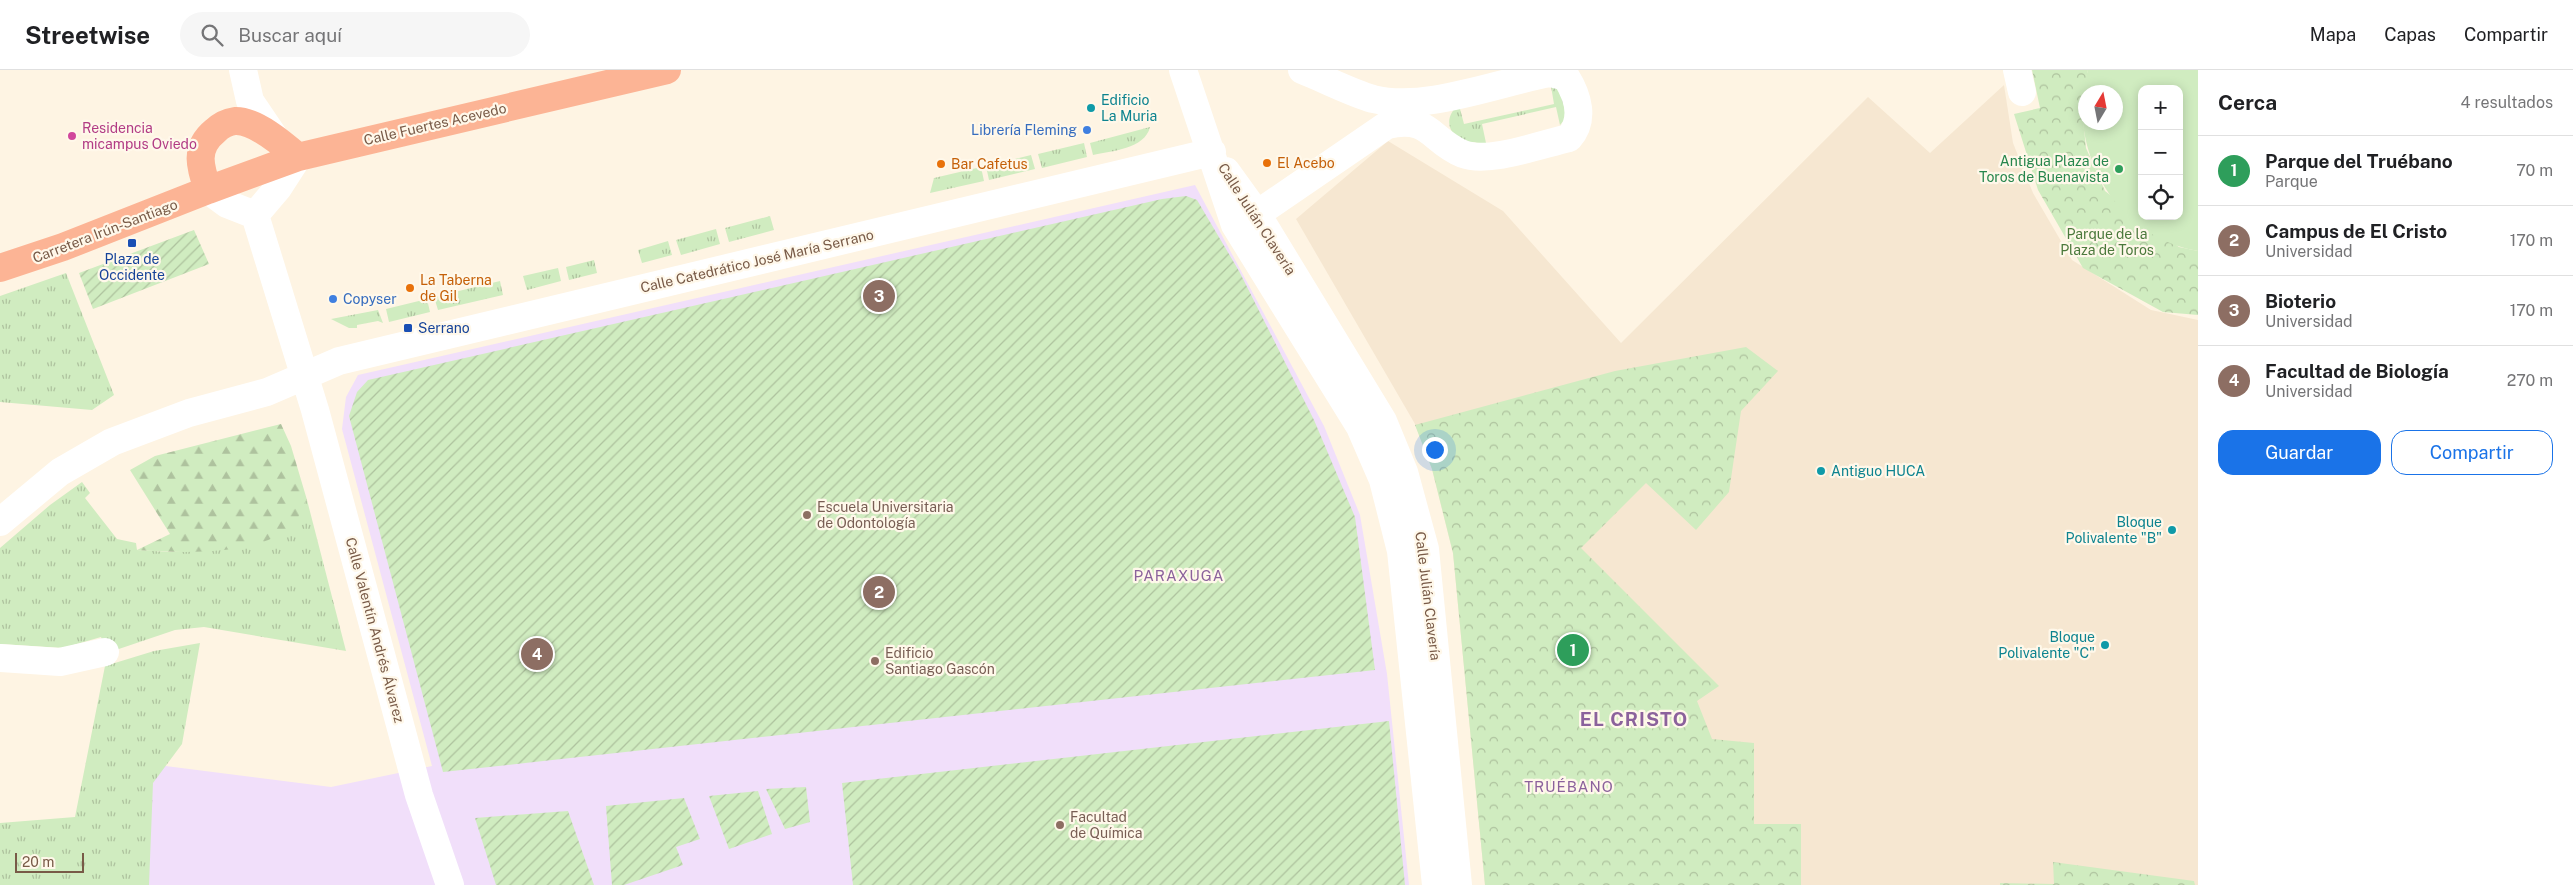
<!DOCTYPE html>
<html lang="es">
<head>
<meta charset="utf-8">
<style>
	:root { --surface:#fff; --page:#f6f6f6; --text:#202124; --muted:#757577; --line:#e0e0e0; --accent:#1a73e8 }
	body { margin:0; font-family:"Public Sans",sans-serif; background:var(--page); color:var(--text) }
	.controls { position:absolute; right:15px; top:15px; display:grid; overflow:hidden; border-radius:10px; box-shadow:0 2px 12px #0003 }
	.controls button { width:45px; height:45px; display:grid; place-items:center; padding:0; border:0; border-bottom:1px solid var(--line); background:var(--surface); color:var(--text); font:25px sans-serif }
	.compass { position:absolute; left:2078px; top:15px; width:45px; height:45px; border-radius:50%; background:var(--surface); box-shadow:0 2px 12px #0003; rotate:10deg }
	.scale { position:absolute; left:15px; bottom:12px; width:69px; box-sizing:border-box; padding-left:5px; border:2px solid #785a47; border-top:0; font-size:14px; line-height:18px; white-space:nowrap; color:#785a47; -webkit-text-stroke:4px #fff8ea; paint-order:stroke }
	.you { position:absolute; left:1434px; top:379px; width:18px; height:18px; margin:-12px; border:4px solid #fff; border-radius:50%; background:#1a73e8; box-shadow:0 0 0 8px #1a73e833 }
	.badge { display:grid; place-items:center; width:32px; height:32px; border-radius:50%; background:var(--accent); color:#fff; font-size:16px; font-weight:700 }
	.pin { position:absolute; translate:-50% -50%; border:2px solid #fff; box-shadow:0 1px 5px #0006 }
	.list { margin:0; padding:0; list-style:none }
	h2 { display:flex; justify-content:space-between; align-items:center; height:65px; margin:0; padding:0 20px; font-size:21px }
	h2 small { font-size:16px; font-weight:400; color:var(--muted) }
	.list li { display:grid; grid-template-columns:32px 1fr auto; gap:15px; align-items:center; box-sizing:border-box; height:70px; padding:0 20px; border-top:1px solid var(--line) }
	.list b { display:block; font-size:19px; white-space:nowrap }
	.list p { margin:0; font-size:16px; white-space:nowrap; color:var(--muted) }
	.list em { font-size:16px; font-style:normal; color:var(--muted) }
	.actions { display:flex; gap:10px; padding:15px 20px }
	.actions a { flex:1; padding:11px 0; border:1px solid var(--accent); border-radius:15px; text-align:center; font-size:18px; color:var(--accent) }
	.actions .main { background:var(--accent); color:#fff }
	.icon { flex:none; width:28px; height:28px; fill:none; stroke:currentColor; stroke-width:2; stroke-linecap:round; stroke-linejoin:round }
	.map { position:relative; flex:none; width:2198px; height:815px; overflow:hidden }
	header { display:flex; align-items:center; gap:30px; box-sizing:border-box; height:70px; padding:0 25px; background:var(--surface); border-bottom:1px solid var(--line) }
	header strong { font-size:24px }
	nav { display:flex; gap:28px; margin-inline-start:auto; font-size:18px }
	.search { width:350px; height:45px; background:var(--page); display:flex; align-items:center; gap:12px; box-sizing:border-box; padding:0 18px; border-radius:28px; color:var(--muted); font-size:19px }
	main { display:flex }
	aside { flex:1; background:var(--surface) }
	.map>svg:first-child { display:block }
	.residential { fill:#f6e7d1 }
	.education { fill:#f1dffa }
	.grass { fill:url(#grass-tufts) }
	.forest { fill:url(#forest-firs) }
	.park { fill:url(#park-crowns) }
	.garden { fill:url(#garden-furrows) }
	.pitch { fill:#d0ecc0; fill-rule:evenodd }
	.lines { fill:none; stroke-linecap:round; stroke-linejoin:round }
	.minor { stroke:#fff; stroke-width:28 }
	.highway { stroke:#fcb495; stroke-width:28 }
	.culture-dot { fill:#0f9aa8; stroke:#fff8ea; stroke-width:2 }
	.shop-dot { fill:#3f7fe0; stroke:#fff8ea; stroke-width:2 }
	.hotel-dot { fill:#d1479c; stroke:#fff8ea; stroke-width:2 }
	.food-dot { fill:#e8710a; stroke:#fff8ea; stroke-width:2 }
	.leisure-dot { fill:#2e9e5b; stroke:#fff8ea; stroke-width:2 }
	.transit-dot { fill:#1a4fb4; stroke:#fff8ea; stroke-width:2 }
	.education-dot { fill:#8d6e63; stroke:#fff8ea; stroke-width:2 }
	.labels { text-anchor:middle; dominant-baseline:central; stroke-width:4.5; stroke-linejoin:round; paint-order:stroke }
	.culture-label { font-size:14px; fill:#0d838f; stroke:#fff8ea; text-anchor:start }
	.street-label { font-size:14px; fill:#785a47; stroke:#fff8ea }
	.hotel-label { font-size:14px; fill:#b23c85; stroke:#fff8ea; text-anchor:start }
	.shop-label { font-size:14px; fill:#366cbe; stroke:#fff8ea; text-anchor:end }
	.leisure-label { font-size:14px; fill:#27864d; stroke:#fff8ea; text-anchor:end }
	.food-label { font-size:14px; fill:#c56008; stroke:#fff8ea; text-anchor:start }
	.park-label { font-size:14px; fill:#4b793c; stroke:#fff8ea }
	.transit-label { font-size:14px; fill:#164399; stroke:#fff8ea }
	.education-label { font-size:14px; fill:#785e54; stroke:#fff8ea; text-anchor:start }
	.neighbourhood-label { font-size:15px; letter-spacing:1px; fill:#8b629c; stroke:#fff8ea }
	.district-label { font-size:19px; font-weight:bold; letter-spacing:1px; fill:#8b629c; stroke:#fff8ea }
</style>
</head>
<body>
<header>
<strong>Streetwise</strong>
<div class="search"><svg class="icon" aria-label="search" viewBox="0 0 24 24"><circle cx="10" cy="10" r="6"/><path d="M15 15l6 6"/></svg>Buscar aquí</div>
<nav><a>Mapa</a><a>Capas</a><a>Compartir</a></nav>
</header>
<main>
<div class="map">
<svg width="2198" height="815" viewBox="0 0 2198 815">
	<defs>
		<pattern id="grass-tufts" width="24" height="20" patternUnits="userSpaceOnUse" patternTransform="scale(1.25)"><rect width="24" height="20" fill="#d0ecc0"/><path d="M3 7l-1-3M5 7V3M7 7l1-3M15 17l-1-3M17 17v-4M19 17l1-3" fill="none" stroke="#aec29e"/></pattern>
		<pattern id="forest-firs" width="22" height="20" patternUnits="userSpaceOnUse" patternTransform="scale(1.25)"><rect width="22" height="20" fill="#d0ecc0"/><path d="M5 1l3.5 6h-7zM16 11l3.5 6h-7z" fill="#aec29e"/></pattern>
		<pattern id="park-crowns" width="20" height="18" patternUnits="userSpaceOnUse" patternTransform="scale(1.25)"><rect width="20" height="18" fill="#d0ecc0"/><path d="M2 6a3 3 0 1 1 6 0M12 15a3 3 0 1 1 6 0" fill="none" stroke="#aec29e"/></pattern>
		<pattern id="garden-furrows" width="10" height="10" patternUnits="userSpaceOnUse" patternTransform="scale(1.25)"><rect width="10" height="10" fill="#d0ecc0"/><path d="M-1 1l2-2M0 10L10 0M9 11l2-2" fill="none" stroke="#aec29e"/></pattern>
	</defs>
	<rect width="100%" height="100%" fill="#fef4e3"/>
	<path class="residential" d="M 2004,15 L 2013,73 L 2033,123 L 2072,190 L 2151,240 L 2198,250 L 2198,815 L 1485,815 L 1453,483 L 1432,399 L 1415,354 L 1296,149 L 1388,71 L 1503,141 L 1621,273 L 1868,27 L 1930,83 Z"/>
	<path class="education" d="M 1195,115 L 1324,356 L 1360,445 L 1387,604 L 1409,815 L 128,815 L 142,693 L 331,717 L 432,696 L 342,359 L 346,327 L 358,305 Z"/>
	<path class="grass" d="M 1551,16 L 1559,18 L 1566,25 L 1566,48 L 1560,55 L 1556,37 L 1482,54 L 1486,73 C 1479,73 1469,73 1462,70 C 1446,62 1445,45 1459,35 L 1464,54 L 1554,34 Z
		M 1150,57 C 1145,79 1111,81 1093,85 L 1090,73 Z
		M 1084,73 L 1087,87 L 1042,98 L 1038,84 Z
		M 1031,85 L 1035,99 L 989,110 L 986,96 Z
		M 981,97 L 984,111 L 930,123 L 934,108 Z
		M 770,146 L 774,160 L 729,172 L 725,158 Z
		M 716,159 L 720,174 L 681,185 L 676,170 Z
		M 668,171 L 672,185 L 642,193 L 638,180 Z
		M 594,190 L 597,203 L 569,210 L 566,197 Z
		M 558,198 L 561,211 L 527,220 L 523,206 Z
		M 66,203 L 114,325 L 92,340 L 0,332 L 0,226 Z
		M 500,211 L 503,225 L 438,240 L 434,227 Z
		M 427,229 L 430,242 L 389,252 L 386,239 Z
		M 378,240 L 383,253 L 378,251 L 357,255 L 357,258 L 349,258 L 331,249 Z
		M 82,412 L 90,423 L 85,428 L 117,469 L 136,473 L 137,480 L 171,482 L 226,478 L 301,439 L 307,430 L 346,581 L 204,557 L 175,560 L 107,583 L 101,567 L 63,578 L 0,574 L 0,478 L 50,435 Z
		M 200,573 L 182,674 L 153,713 L 149,815 L 0,815 L 0,753 L 75,747 L 105,596 L 154,581 Z"/>
	<path class="forest" d="M 281,354 L 291,376 L 307,430 C 302,438 297,454 289,459 C 251,486 182,483 137,480 L 170,464 L 130,400 L 155,386 Z"/>
	<path class="park" d="M 2032,0 L 2088,0 L 2081,31 L 2086,78 L 2105,121 L 2179,177 L 2198,181 L 2198,245 L 2163,242 L 2083,198 L 2038,120 L 2014,44 L 2040,38 Z
		M 1746,277 L 1778,301 L 1741,341 L 1729,422 L 1696,460 L 1646,413 L 1581,478 L 1719,616 L 1697,631 L 1712,669 L 1754,673 L 1754,754 L 1801,754 L 1801,815 L 1485,815 L 1453,483 L 1432,399 L 1415,355 L 1615,301 Z
		M 2053,792 L 2194,811 L 2195,815 L 2000,815 L 2000,813 L 2054,814 Z"/>
	<path class="garden" d="M 1186,126 L 1197,130 L 1239,201 L 1314,350 L 1355,447 L 1375,600 L 443,702 L 349,346 L 357,322 L 368,310 L 1162,129 Z
		M 194,160 L 209,194 L 93,239 L 79,203 Z
		M 1389,651 L 1405,815 L 853,815 L 842,713 Z
		M 806,717 L 810,752 L 785,759 L 766,719 Z
		M 758,721 L 772,764 L 729,779 L 709,726 Z
		M 684,728 L 700,769 L 676,777 L 683,795 L 624,815 L 612,815 L 606,736 Z
		M 568,741 L 594,815 L 496,815 L 475,748 Z"/>
	<path class="pitch" d="M 2088,0 L 2198,0 L 2198,181 C 2134,170 2090,116 2083,53 C 2082,46 2080,37 2081,30 C 2082,20 2085,10 2088,0 ZM 2142,19 L 2179,19 L 2179,146 L 2142,146 ZM 2116,22 L 2116,52 L 2086,52 L 2086,22 Z"/>
	<g class="lines">
		<path class="minor" d="M 243,0 L 250,31 L 273,65
			M 1183,0 L 1235,155 L 1360,357 L 1383,410 L 1401,481 L 1436,815
			M 2017,0 L 2022,22
			M 1226,101 L 1257,144 L 1383,351 L 1404,402 L 1425,479 L 1458,815
			M 208,120 L 227,134 L 255,145
			M 1257,144 L 1387,55 C 1431,45 1430,71 1463,84 C 1489,94 1542,74 1569,68 C 1585,50 1578,26 1566,7 L 1550,3 C 1496,13 1426,42 1373,29 C 1349,22 1325,9 1302,0
			M 255,145 L 315,340 L 419,725 L 450,815
			M 255,145 L 278,118 L 298,87
			M 0,452 L 60,402 L 112,372 L 189,343 L 267,322 L 339,291 L 1212,82
			M 0,588 L 60,592 L 105,582"/>
		<path class="highway" d="M 208,120 C 200,97 194,78 215,61 C 220,56 228,52 235,51 C 255,50 284,75 298,87
			M 0,198 L 63,177 L 208,120 L 298,87 L 667,0"/>
	</g>
	<g class="culture-dot">
		<circle cx="1091" cy="38" r="5"/>
		<circle cx="1821" cy="401" r="5"/>
		<circle cx="2172" cy="460" r="5"/>
		<circle cx="2105" cy="575" r="5"/>
	</g>
	<g class="shop-dot">
		<circle cx="1087" cy="60" r="5"/>
		<circle cx="333" cy="229" r="5"/>
	</g>
	<circle class="hotel-dot" cx="72" cy="66" r="5"/>
	<g class="food-dot">
		<circle cx="1267" cy="93" r="5"/>
		<circle cx="941" cy="94" r="5"/>
		<circle cx="410" cy="218" r="5"/>
	</g>
	<circle class="leisure-dot" cx="2119" cy="99" r="5"/>
	<g class="transit-dot">
		<rect x="127" y="168" width="10" height="10" rx="2.5"/>
		<rect x="403" y="253" width="10" height="10" rx="2.5"/>
	</g>
	<g class="education-dot">
		<circle cx="807" cy="445" r="5"/>
		<circle cx="875" cy="591" r="5"/>
		<circle cx="1060" cy="755" r="5"/>
	</g>
	<g class="labels">
		<g class="culture-label">
			<text x="1101" y="30">Edificio<tspan x="1101" dy="16">La Muria</tspan></text>
			<text x="1831" y="401">Antiguo HUCA</text>
			<text x="2162" y="452" text-anchor="end">Bloque<tspan x="2162" dy="16">Polivalente "B"</tspan></text>
			<text x="2095" y="567" text-anchor="end">Bloque<tspan x="2095" dy="16">Polivalente "C"</tspan></text>
		</g>
		<g class="street-label">
			<text transform="translate(435 54) rotate(-13)">Calle Fuertes Acevedo</text>
			<text transform="translate(1257 149) rotate(57)">Calle Julián Clavería</text>
			<text transform="translate(105 161) rotate(-21)">Carretera Irún-Santiago</text>
			<text transform="translate(757 191) rotate(-13)">Calle Catedrático José María Serrano</text>
			<text transform="translate(1428 526) rotate(83)">Calle Julián Clavería</text>
			<text transform="translate(375 560) rotate(75)">Calle Valentín Andrés Álvarez</text>
		</g>
		<g class="hotel-label">
			<text x="82" y="58">Residencia<tspan x="82" dy="16">micampus Oviedo</tspan></text>
		</g>
		<g class="shop-label">
			<text x="1077" y="60">Librería Fleming</text>
			<text x="343" y="229" text-anchor="start">Copyser</text>
		</g>
		<g class="leisure-label">
			<text x="2109" y="91">Antigua Plaza de<tspan x="2109" dy="16">Toros de Buenavista</tspan></text>
		</g>
		<g class="food-label">
			<text x="1277" y="93">El Acebo</text>
			<text x="951" y="94">Bar Cafetus</text>
			<text x="420" y="210">La Taberna<tspan x="420" dy="16">de Gil</tspan></text>
		</g>
		<g class="park-label">
			<text x="2107" y="164">Parque de la<tspan x="2107" dy="16">Plaza de Toros</tspan></text>
		</g>
		<g class="transit-label">
			<text x="132" y="189">Plaza de<tspan x="132" dy="16">Occidente</tspan></text>
			<text x="418" y="258" text-anchor="start">Serrano</text>
		</g>
		<g class="education-label">
			<text x="817" y="437">Escuela Universitaria<tspan x="817" dy="16">de Odontología</tspan></text>
			<text x="885" y="583">Edificio<tspan x="885" dy="16">Santiago Gascón</tspan></text>
			<text x="1070" y="747">Facultad<tspan x="1070" dy="16">de Química</tspan></text>
		</g>
		<g class="neighbourhood-label">
			<text x="1179" y="505">PARAXUGA</text>
			<text x="1569" y="716">TRUÉBANO</text>
		</g>
		<g class="district-label">
			<text x="1634" y="649">EL CRISTO</text>
		</g>
	</g>
</svg>
<div class="controls">
<button>+</button>
<button>−</button>
<button><svg class="icon" aria-label="locate" viewBox="0 0 24 24"><circle cx="12" cy="12" r="6"/><path d="M12 2v4M12 18v4M2 12h4M18 12h4"/></svg></button>
</div>
<svg class="compass" viewBox="-18 -18 36 36"><path d="M0-13l5 13h-10z" fill="#e53935"/><path d="M0 13l5-13h-10z" fill="#757577"/></svg>
<div class="scale">20 m</div>
<div class="you"></div>
<div class="pin badge" style="left:1573px;top:580px;background:#2e9e5b">1</div>
<div class="pin badge" style="left:879px;top:522px;background:#8d6e63">2</div>
<div class="pin badge" style="left:879px;top:226px;background:#8d6e63">3</div>
<div class="pin badge" style="left:537px;top:584px;background:#8d6e63">4</div>
</div>
<aside>
<h2>Cerca<small>4 resultados</small></h2>
<ul class="list">
<li><span class="badge" style="background:#2e9e5b">1</span><div><b>Parque del Truébano</b><p>Parque</p></div><em>70 m</em></li>
<li><span class="badge" style="background:#8d6e63">2</span><div><b>Campus de El Cristo</b><p>Universidad</p></div><em>170 m</em></li>
<li><span class="badge" style="background:#8d6e63">3</span><div><b>Bioterio</b><p>Universidad</p></div><em>170 m</em></li>
<li><span class="badge" style="background:#8d6e63">4</span><div><b>Facultad de Biología</b><p>Universidad</p></div><em>270 m</em></li>
</ul>
<div class="actions"><a class="main">Guardar</a><a>Compartir</a></div>
</aside>
</main>
</body>
</html>
